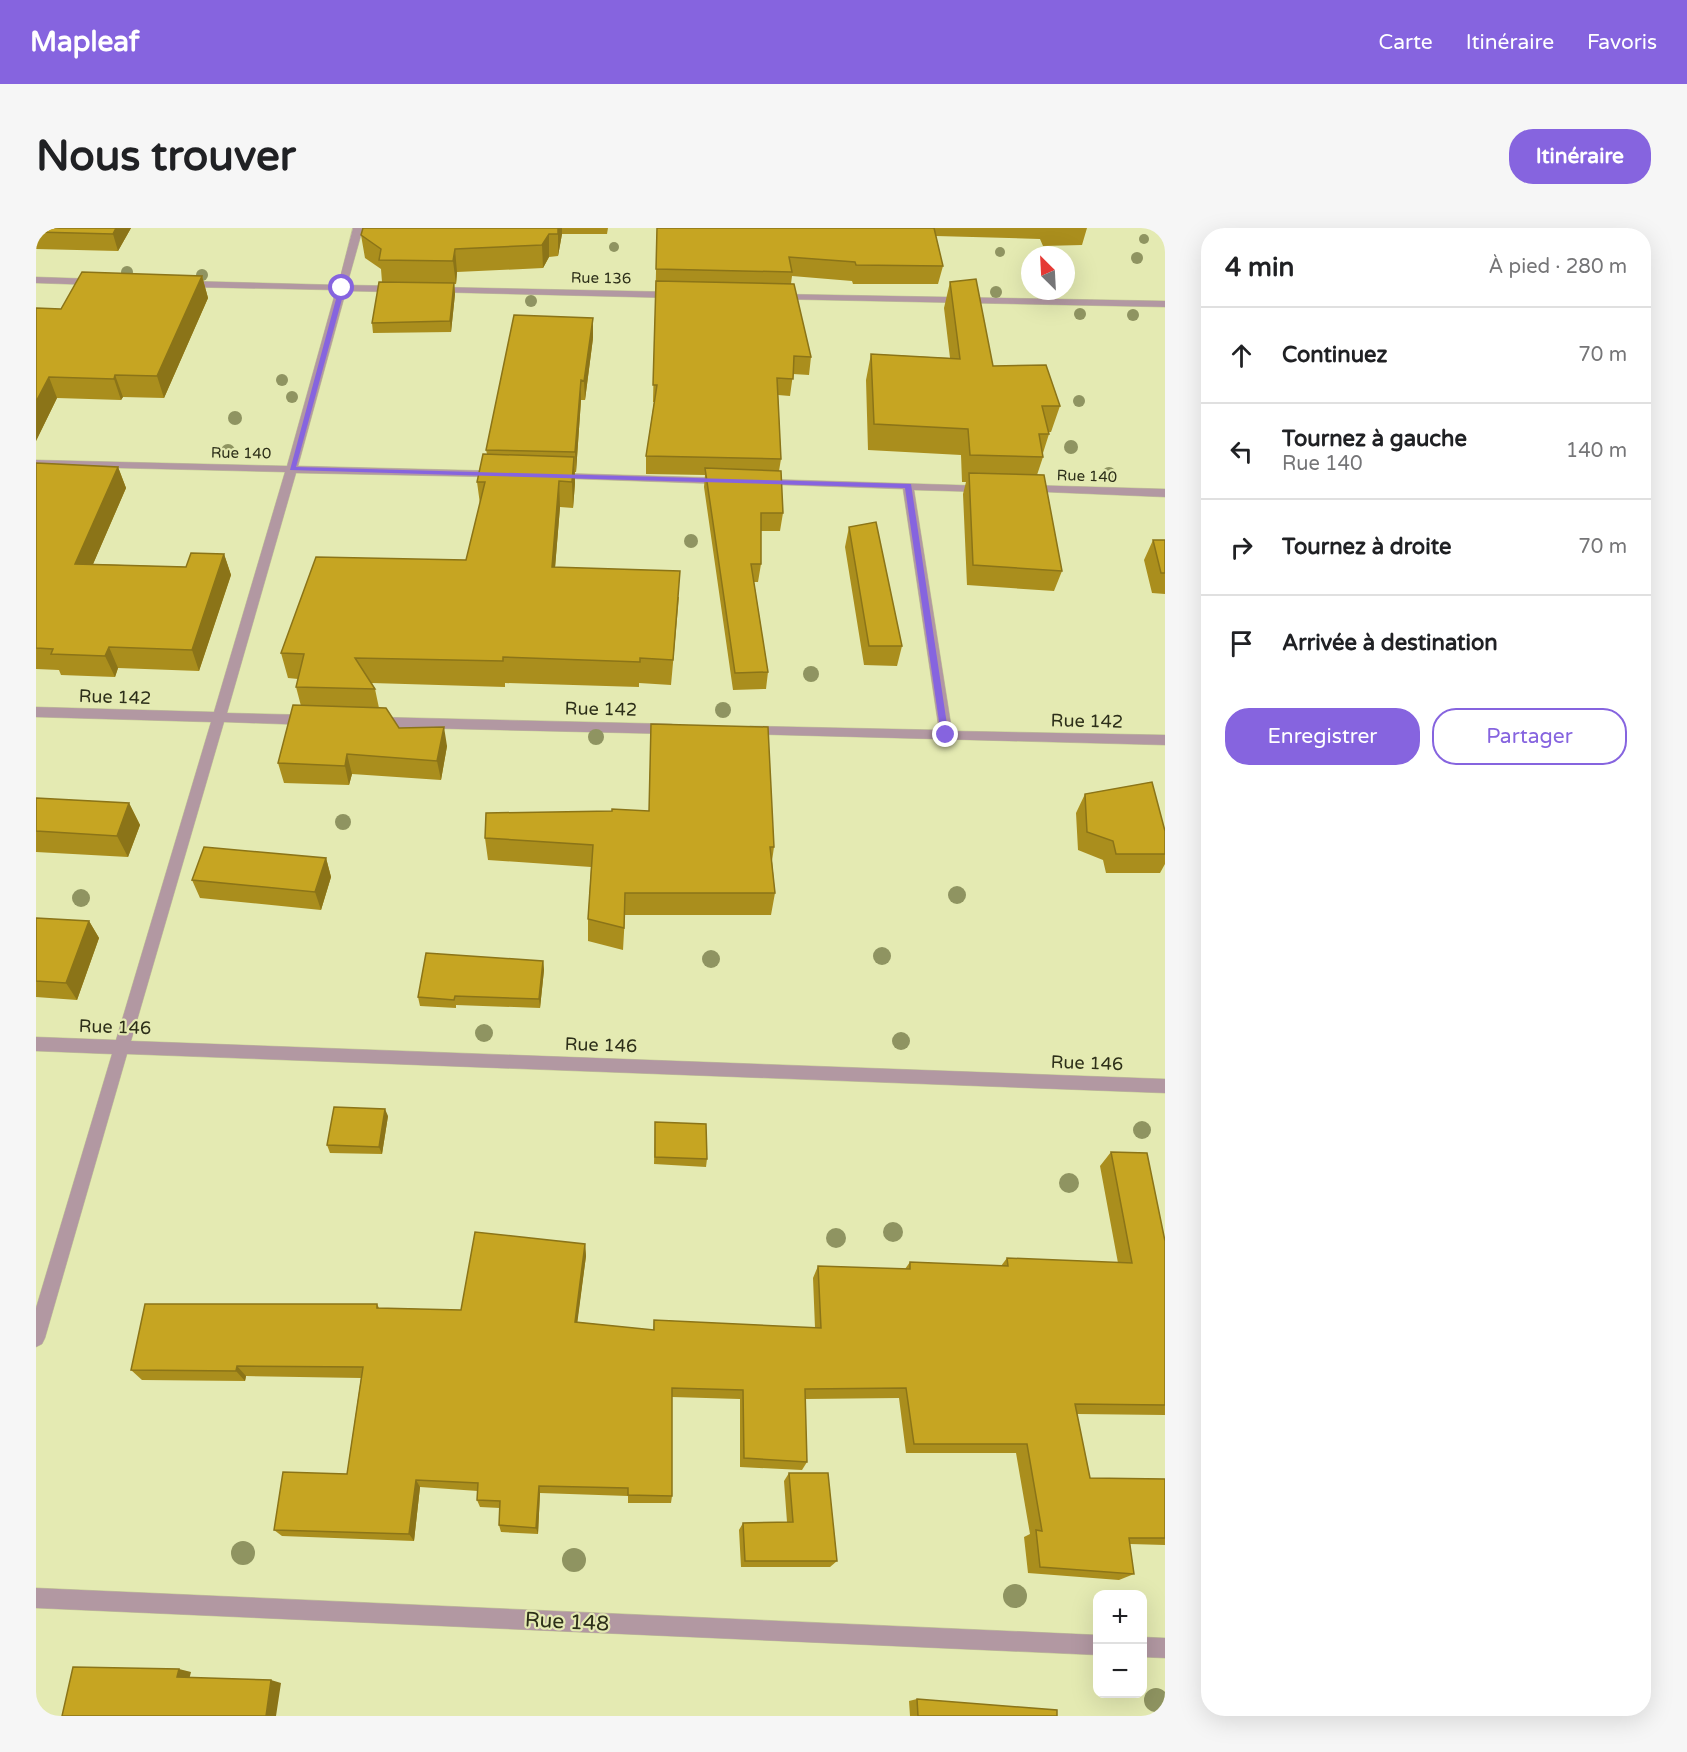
<!DOCTYPE html>
<html lang="fr">
<head>
<meta charset="utf-8">
<style>
	:root { --surface:#fff; --page:#f6f6f6; --text:#202124; --muted:#757577; --line:#e0e0e0; --accent:#8664df }
	body { margin:0; font-family:"Varela Round",sans-serif; background:var(--page); color:var(--text) }
	.controls { position:absolute; right:18px; bottom:18px; display:grid; overflow:hidden; border-radius:12px; box-shadow:0 6px 24px #0002 }
	.controls button { width:54px; height:54px; display:grid; place-items:center; padding:0; border:0; border-bottom:2px solid var(--line); background:var(--surface); color:var(--text); font:30px sans-serif }
	.compass { position:absolute; left:985px; top:18px; width:54px; height:54px; border-radius:50%; background:var(--surface); box-shadow:0 6px 24px #0002; rotate:336deg }
	.stop { position:absolute; width:18px; height:18px; margin:-14px; border:4px solid #8664df; border-radius:50%; background:#fff }
	.stop.end { background:#8664df; border-color:#fff; box-shadow:0 2px 6px #0008 }
	.list { margin:0; padding:0; list-style:none }
	h2 { display:flex; justify-content:space-between; align-items:center; height:78px; margin:0; padding:0 24px; font-size:26px }
	h2 small { font-size:20px; font-weight:400; color:var(--muted) }
	.list li { display:grid; grid-template-columns:39px 1fr auto; gap:18px; align-items:center; box-sizing:border-box; height:96px; padding:0 24px; border-top:2px solid var(--line) }
	.list b { display:block; font-size:22px; white-space:nowrap }
	.list p { margin:0; font-size:20px; white-space:nowrap; color:var(--muted) }
	.list em { font-size:20px; font-style:normal; color:var(--muted) }
	.actions { display:flex; gap:12px; padding:18px 24px }
	.actions a { flex:1; padding:14px 0; border:2px solid var(--accent); border-radius:24px; text-align:center; font-size:21px; color:var(--accent) }
	.actions .main { background:var(--accent); color:#fff }
	.icon { flex:none; width:33px; height:33px; fill:none; stroke:currentColor; stroke-width:2; stroke-linecap:round; stroke-linejoin:round }
	.map { position:relative; flex:none; width:1129px; height:1488px; overflow:hidden; border-radius:24px }
	header { display:flex; align-items:center; gap:36px; box-sizing:border-box; height:84px; padding:0 30px; background:var(--accent); color:#fff }
	header strong { font-size:28px }
	nav { display:flex; gap:33px; margin-inline-start:auto; font-size:21px }
	.intro { display:flex; align-items:center; justify-content:space-between; box-sizing:border-box; height:144px; padding:0 36px }
	h1 { margin:0; font-size:42px }
	.button { padding:15px 27px; border-radius:24px; background:var(--accent); color:#fff; font-size:21px; font-weight:700 }
	main { display:flex; gap:36px; padding:0 36px }
	aside { flex:1; background:var(--surface); border-radius:24px; box-shadow:0 6px 24px #0002 }
	.map>svg:first-child { display:block }
	.lines { fill:none; stroke-linecap:round; stroke-linejoin:round }
	.minor-casing { stroke:#c3c896; stroke-width:1 }
	.minor { fill:#b298a2; fill-rule:evenodd }
	.tree { fill:#8f9461 }
	.wall { fill:#aa8e1d }
	.shaded-wall { fill:#8b7418 }
	.building { fill:#c6a522; stroke:#8b7418; stroke-width:1.5 }
	.route { fill:#8664df }
	.labels { text-anchor:middle; dominant-baseline:central; stroke-width:4.5; stroke-linejoin:round; paint-order:stroke }
	.far-street-label { font-size:15px; fill:#2d2f19; stroke:#e4eab2 }
	.street-label { font-size:18px; fill:#2d2f19; stroke:#e4eab2 }
	.near-street-label { font-size:21px; fill:#2d2f19; stroke:#e4eab2 }
</style>
</head>
<body>
<header>
<strong>Mapleaf</strong>
<nav><a>Carte</a><a>Itinéraire</a><a>Favoris</a></nav>
</header>
<div class="intro"><h1>Nous trouver</h1><a class="button">Itinéraire</a></div>
<main>
<div class="map">
<svg width="1129" height="1488" viewBox="0 0 1129 1488">
	<rect width="100%" height="100%" fill="#e4eab2"/>
	<g class="lines">
		<defs>
			<path id="minor" d="M 317,0 L 327,0 L 311,57 L 360,58 L 365,61 L 360,64 L 310,63 L 262,238 L 462,243 L 468,246 L 462,249 L 260,245 L 191,485 L 273,487 L 280,492 L 273,497 L 188,494 L 95,813 L 1129,851 L 1129,865 L 91,826 L 9,1110 L 6,1116 L 0,1119 L 0,1080 L 76,826 L 0,823 L 0,809 L 80,812 L 175,494 L 0,489 L 0,479 L 178,484 L 249,244 L 0,238 L 0,232 L 251,238 L 300,62 L 150,59 L 145,56 L 150,53 L 302,57 Z
				M 0,49 L 60,51 L 65,54 L 60,57 L 0,55 Z
				M 399,59 L 639,64 L 644,67 L 639,70 L 396,64 L 396,60 Z
				M 741,66 L 1129,73 L 1129,79 L 738,71 L 736,69 Z
				M 519,245 L 687,250 L 693,253 L 687,256 L 515,250 L 513,248 Z
				M 726,251 L 952,258 L 952,262 L 948,264 L 878,262 L 916,503 L 1129,507 L 1129,517 L 709,506 L 707,503 L 714,498 L 903,502 L 867,261 L 722,256 L 720,254 Z
				M 990,257 L 1129,261 L 1129,269 L 986,263 L 984,261 Z
				M 339,489 L 636,496 L 643,501 L 636,506 L 339,499 L 332,494 Z
				M 0,1360 L 1062,1407 L 1062,1427 L 0,1380 Z
				M 1106,1409 L 1129,1410 L 1129,1430 L 1106,1429 Z"/>
		</defs>
		<use href="#minor" class="minor-casing"/>
		<use href="#minor" class="minor"/>
	</g>
	<g class="tree">
		<circle cx="1108" cy="11" r="5"/>
		<circle cx="578" cy="19" r="5"/>
		<circle cx="964" cy="24" r="5"/>
		<circle cx="1101" cy="30" r="6"/>
		<circle cx="91" cy="44" r="6"/>
		<circle cx="166" cy="47" r="6"/>
		<circle cx="960" cy="64" r="6"/>
		<circle cx="495" cy="73" r="6"/>
		<circle cx="1044" cy="86" r="6"/>
		<circle cx="1097" cy="87" r="6"/>
		<circle cx="246" cy="152" r="6"/>
		<circle cx="256" cy="169" r="6"/>
		<circle cx="1043" cy="173" r="6"/>
		<circle cx="199" cy="190" r="7"/>
		<circle cx="1035" cy="219" r="7"/>
		<circle cx="192" cy="223" r="7"/>
		<circle cx="1073" cy="246" r="7"/>
		<circle cx="655" cy="313" r="7"/>
		<circle cx="775" cy="446" r="8"/>
		<circle cx="687" cy="482" r="8"/>
		<circle cx="560" cy="509" r="8"/>
		<circle cx="307" cy="594" r="8"/>
		<circle cx="921" cy="667" r="9"/>
		<circle cx="45" cy="670" r="9"/>
		<circle cx="846" cy="728" r="9"/>
		<circle cx="675" cy="731" r="9"/>
		<circle cx="448" cy="805" r="9"/>
		<circle cx="865" cy="813" r="9"/>
		<circle cx="1106" cy="902" r="9"/>
		<circle cx="1033" cy="955" r="10"/>
		<circle cx="857" cy="1004" r="10"/>
		<circle cx="800" cy="1010" r="10"/>
		<circle cx="207" cy="1325" r="12"/>
		<circle cx="538" cy="1332" r="12"/>
		<circle cx="979" cy="1368" r="12"/>
		<circle cx="1120" cy="1472" r="12"/>
	</g>
	<path class="wall" d="M 0,0 L 95,0 L 82,23 L 0,21 Z
		M 327,0 L 572,0 L 571,6 L 526,6 L 522,28 L 513,29 L 507,40 L 421,44 L 420,56 L 418,56 L 419,66 L 415,104 L 337,105 L 336,95 L 346,54 L 345,41 L 329,30 L 325,7 Z
		M 621,0 L 1051,0 L 1046,17 L 1007,18 L 1004,11 L 900,8 L 907,38 L 902,56 L 817,56 L 816,53 L 756,48 L 755,56 L 775,129 L 773,147 L 757,146 L 754,168 L 742,167 L 745,231 L 743,243 L 747,285 L 744,303 L 725,303 L 725,336 L 722,354 L 718,354 L 732,444 L 730,461 L 697,462 L 668,259 L 669,247 L 610,246 L 610,228 L 618,174 L 617,174 Z
		M 166,48 L 172,70 L 128,170 L 87,169 L 85,172 L 21,170 L 0,213 L 25,81 Z
		M 914,54 L 957,138 L 1024,178 L 1015,204 L 1012,204 L 1013,206 L 1007,225 L 1007,229 L 1001,247 L 1026,343 L 1018,363 L 931,357 L 927,266 L 930,254 L 926,254 L 925,227 L 832,222 L 830,152 L 835,126 L 914,130 L 908,80 Z
		M 557,110 L 549,172 L 545,172 L 540,244 L 539,244 L 539,255 L 537,280 L 524,279 L 519,339 L 643,369 L 635,457 L 603,455 L 603,459 L 469,455 L 469,459 L 336,455 L 339,461 L 343,480 L 363,500 L 411,518 L 405,552 L 316,546 L 313,557 L 248,555 L 242,535 L 265,478 L 260,459 L 262,451 L 252,450 L 245,425 L 430,332 L 444,276 L 441,254 L 451,226 L 450,222 Z
		M 0,235 L 82,239 L 90,260 L 57,336 L 150,339 L 188,326 L 195,347 L 163,443 L 82,440 L 79,449 L 25,447 L 23,442 L 0,441 Z
		M 813,299 L 866,418 L 861,438 L 828,437 L 809,319 Z
		M 1117,312 L 1129,312 L 1129,366 L 1116,365 L 1108,332 Z
		M 615,496 L 738,619 L 736,633 L 739,665 L 735,687 L 589,687 L 587,722 L 552,713 L 552,691 L 555,639 L 452,632 L 449,610 L 613,583 Z
		M 1049,566 L 1129,603 L 1129,636 L 1124,645 L 1070,645 L 1067,632 L 1042,622 L 1040,585 Z
		M 0,570 L 93,575 L 104,597 L 92,629 L 0,624 Z
		M 290,630 L 295,649 L 285,682 L 164,670 L 156,652 Z
		M 0,690 L 53,693 L 63,710 L 41,772 L 0,769 Z
		M 507,733 L 508,742 L 504,780 L 420,777 L 420,780 L 384,778 L 382,769 Z
		M 352,888 L 346,926 L 294,925 L 291,917 Z
		M 619,894 L 671,931 L 670,939 L 618,936 Z
		M 1075,924 L 1129,1013 L 1129,1187 L 1041,1186 L 1054,1250 L 1129,1251 L 1129,1317 L 1094,1316 L 1098,1346 L 1083,1352 L 992,1345 L 988,1309 L 994,1306 L 980,1225 L 870,1225 L 863,1170 L 769,1171 L 771,1234 L 766,1242 L 704,1239 L 704,1171 L 636,1169 L 636,1268 L 635,1275 L 592,1275 L 592,1268 L 504,1265 L 502,1306 L 465,1304 L 463,1297 L 464,1280 L 444,1279 L 441,1272 L 442,1263 L 384,1259 L 378,1313 L 246,1308 L 238,1302 L 311,1246 L 325,1150 L 210,1148 L 209,1153 L 106,1152 L 95,1142 L 341,1076 L 343,1080 L 425,1082 L 549,1016 L 550,1028 L 541,1094 L 617,1102 L 618,1092 L 779,1100 L 777,1050 L 782,1038 L 869,1041 L 874,1034 L 965,1038 L 971,1030 L 1082,1035 L 1064,938 Z
		M 753,1245 L 801,1333 L 794,1339 L 705,1339 L 703,1302 L 707,1295 L 751,1294 L 748,1253 Z
		M 881,1471 L 1021,1488 L 874,1488 L 873,1473 Z"/>
	<path class="shaded-wall" d="M 80,0 L 95,0 L 82,23 L 77,6 Z
		M 522,0 L 526,0 L 526,6 L 522,28 Z
		M 513,6 L 513,29 L 507,40 L 506,17 Z
		M 419,21 L 421,44 L 420,56 L 417,33 Z
		M 166,48 L 172,70 L 128,170 L 121,148 Z
		M 418,55 L 419,66 L 415,104 L 414,93 Z
		M 557,90 L 557,110 L 549,172 L 548,153 Z
		M 79,147 L 87,169 L 85,172 L 78,151 Z
		M 13,149 L 21,170 L 0,213 L 0,174 Z
		M 545,152 L 545,172 L 540,244 L 539,224 Z
		M 538,229 L 539,255 L 537,280 L 536,254 Z
		M 82,239 L 90,260 L 48,357 L 39,336 Z
		M 523,253 L 524,279 L 517,365 L 516,339 Z
		M 188,326 L 195,347 L 163,443 L 156,422 Z
		M 73,419 L 82,440 L 79,449 L 69,428 Z
		M 408,499 L 411,518 L 405,552 L 401,533 Z
		M 311,526 L 316,546 L 313,557 L 309,538 Z
		M 93,575 L 104,597 L 92,629 L 81,608 Z
		M 290,630 L 295,649 L 285,682 L 279,664 Z
		M 53,693 L 63,710 L 41,772 L 30,755 Z
		M 507,733 L 508,742 L 504,780 L 503,771 Z
		M 349,881 L 352,888 L 346,926 L 343,919 Z
		M 549,1016 L 550,1028 L 540,1105 L 539,1094 Z
		M 201,1138 L 210,1148 L 209,1153 L 200,1143 Z
		M 380,1252 L 384,1259 L 378,1313 L 373,1306 Z
		M 503,1258 L 504,1265 L 502,1306 L 500,1300 Z
		M 143,1441 L 155,1444 L 153,1452 L 141,1449 Z
		M 235,1452 L 245,1455 L 240,1488 L 230,1488 Z"/>
	<path class="building" d="M 0,0 L 80,0 L 77,6 L 0,4 Z
		M 327,0 L 522,0 L 522,6 L 513,6 L 506,17 L 419,21 L 417,33 L 343,32 L 345,21 L 325,7 Z
		M 621,0 L 898,0 L 907,38 L 820,37 L 819,34 L 753,29 L 756,44 L 620,41 Z
		M 46,44 L 166,48 L 121,148 L 79,147 L 78,151 L 13,149 L 0,174 L 0,80 L 25,81 Z
		M 940,51 L 957,138 L 1010,137 L 1024,178 L 1006,178 L 1013,206 L 1003,206 L 1007,229 L 934,227 L 932,201 L 838,196 L 835,126 L 924,131 L 914,54 Z
		M 620,53 L 758,56 L 775,129 L 758,128 L 757,151 L 741,150 L 745,231 L 610,228 L 621,157 L 617,157 Z
		M 343,54 L 418,55 L 414,93 L 336,95 Z
		M 478,87 L 557,90 L 548,153 L 545,152 L 539,224 L 450,222 Z
		M 447,226 L 538,229 L 536,254 L 523,253 L 516,339 L 644,343 L 637,432 L 604,430 L 604,434 L 467,429 L 467,433 L 319,430 L 339,461 L 260,459 L 268,426 L 245,425 L 280,329 L 430,332 L 449,254 L 441,254 Z
		M 0,235 L 82,239 L 39,336 L 150,339 L 155,325 L 188,326 L 156,422 L 73,419 L 69,428 L 15,426 L 17,421 L 0,420 Z
		M 669,240 L 745,243 L 747,285 L 725,285 L 725,336 L 715,336 L 732,444 L 699,445 Z
		M 933,245 L 1008,247 L 1026,343 L 937,337 Z
		M 840,294 L 866,418 L 833,418 L 813,299 Z
		M 1117,312 L 1129,312 L 1129,345 L 1125,345 Z
		M 257,477 L 350,480 L 363,500 L 408,499 L 401,533 L 311,526 L 309,538 L 242,535 Z
		M 615,496 L 732,499 L 738,619 L 734,619 L 739,665 L 589,665 L 588,700 L 552,691 L 557,617 L 449,610 L 450,585 L 576,583 L 576,581 L 613,583 Z
		M 1116,554 L 1129,603 L 1129,626 L 1080,626 L 1077,613 L 1051,604 L 1049,566 Z
		M 0,570 L 93,575 L 81,608 L 0,603 Z
		M 168,619 L 290,630 L 279,664 L 156,652 Z
		M 0,690 L 53,693 L 30,755 L 0,753 Z
		M 390,725 L 507,733 L 503,771 L 419,768 L 418,772 L 382,769 Z
		M 298,879 L 349,881 L 343,919 L 291,917 Z
		M 619,894 L 670,896 L 671,931 L 619,929 Z
		M 1075,924 L 1111,925 L 1129,1013 L 1129,1177 L 1039,1176 L 1054,1250 L 1129,1251 L 1129,1310 L 1093,1310 L 1098,1346 L 1004,1339 L 1000,1302 L 1006,1303 L 991,1216 L 878,1216 L 870,1160 L 769,1161 L 771,1234 L 708,1230 L 707,1162 L 636,1160 L 636,1268 L 592,1267 L 592,1260 L 503,1258 L 500,1300 L 463,1297 L 464,1273 L 441,1272 L 442,1255 L 380,1252 L 373,1306 L 238,1302 L 247,1244 L 311,1246 L 327,1139 L 201,1138 L 200,1143 L 95,1142 L 109,1076 L 341,1076 L 341,1080 L 425,1082 L 439,1004 L 549,1016 L 539,1094 L 618,1102 L 618,1092 L 785,1100 L 782,1038 L 874,1041 L 874,1034 L 972,1038 L 971,1030 L 1096,1035 Z
		M 753,1245 L 792,1245 L 801,1333 L 709,1333 L 707,1295 L 757,1294 Z
		M 37,1439 L 143,1441 L 141,1449 L 235,1452 L 230,1488 L 26,1488 Z
		M 881,1471 L 1021,1482 L 1021,1488 L 882,1488 Z"/>
	<path class="route" d="M 306,58 L 309,60 L 260,239 L 875,256 L 913,510 L 905,507 L 869,260 L 254,242 L 303,60 Z"/>
	<g class="labels">
		<g class="far-street-label">
			<text transform="translate(565 50) rotate(1)">Rue 136</text>
			<text transform="translate(205 225) rotate(1)">Rue 140</text>
			<text transform="translate(1051 248) rotate(2)">Rue 140</text>
		</g>
		<g class="street-label">
			<text transform="translate(79 469) rotate(2)">Rue 142</text>
			<text transform="translate(565 481) rotate(1)">Rue 142</text>
			<text transform="translate(1051 493) rotate(1)">Rue 142</text>
			<text transform="translate(79 799) rotate(2)">Rue 146</text>
			<text transform="translate(565 817) rotate(2)">Rue 146</text>
			<text transform="translate(1051 835) rotate(2)">Rue 146</text>
		</g>
		<g class="near-street-label">
			<text transform="translate(531 1394) rotate(3)">Rue 148</text>
		</g>
	</g>
</svg>
<div class="controls">
<button>+</button>
<button>−</button>
</div>
<svg class="compass" viewBox="-18 -18 36 36"><path d="M0-13l5 13h-10z" fill="#e53935"/><path d="M0 13l5-13h-10z" fill="#757577"/></svg>
<div class="stop" style="left:306px;top:60px"></div>
<div class="stop end" style="left:910px;top:507px"></div>
</div>
<aside>
<h2>4 min<small>À pied · 280 m</small></h2>
<ul class="list">
<li><svg class="icon" aria-label="ahead" viewBox="0 0 24 24"><path d="M12 20V5M6 11l6-6 6 6"/></svg><div><b>Continuez</b></div><em>70 m</em></li>
<li><svg class="icon" aria-label="left" viewBox="0 0 24 24"><path d="M17 20v-9H6M10 6l-5 5 5 5"/></svg><div><b>Tournez à gauche</b><p>Rue 140</p></div><em>140 m</em></li>
<li><svg class="icon" aria-label="right" viewBox="0 0 24 24"><path d="M7 20v-9h11M14 6l5 5-5 5"/></svg><div><b>Tournez à droite</b></div><em>70 m</em></li>
<li><svg class="icon" aria-label="arrive" viewBox="0 0 24 24"><path d="M6 21V4h12l-3 4 3 4H6"/></svg><div><b>Arrivée à destination</b></div></li>
</ul>
<div class="actions"><a class="main">Enregistrer</a><a>Partager</a></div>
</aside>
</main>
</body>
</html>
